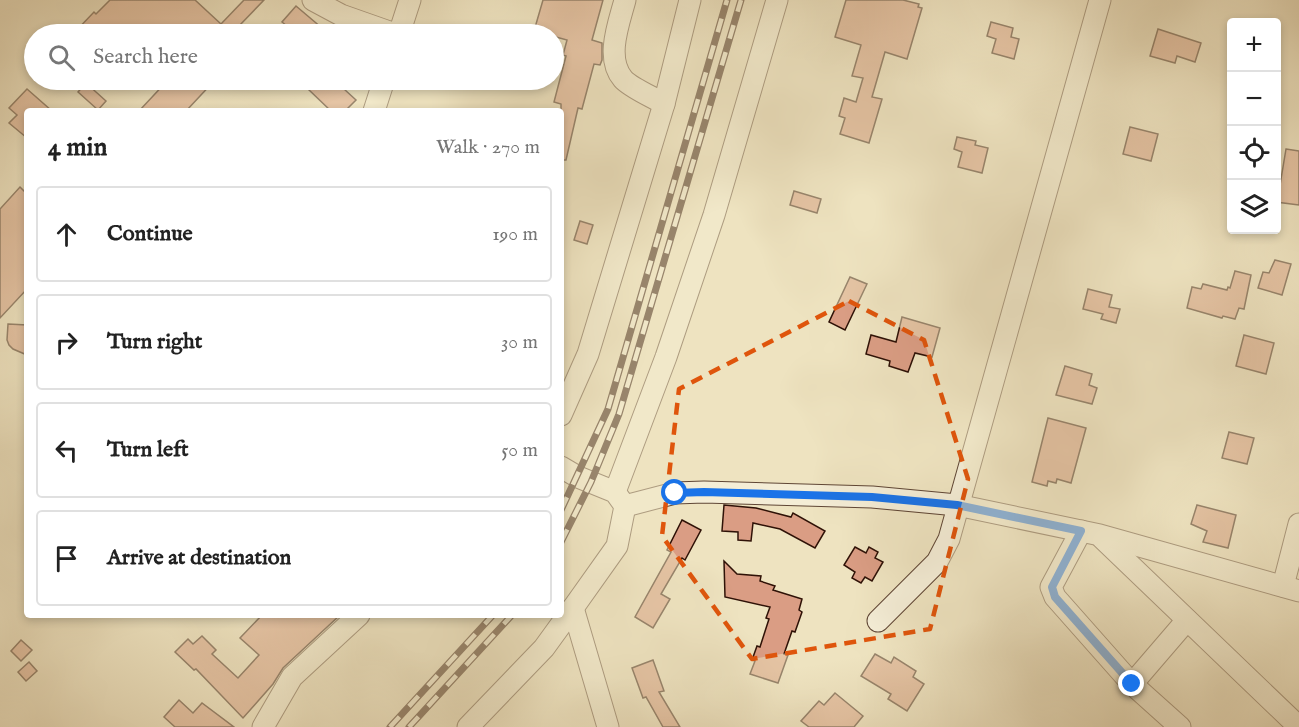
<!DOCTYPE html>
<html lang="en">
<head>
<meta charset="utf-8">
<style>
	:root { --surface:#fff; --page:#f2f2f2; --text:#222; --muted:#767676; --line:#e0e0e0 }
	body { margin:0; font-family:"IM FELL English",serif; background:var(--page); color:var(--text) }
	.controls { position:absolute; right:18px; top:18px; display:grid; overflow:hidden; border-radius:6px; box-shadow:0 3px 9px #0003 }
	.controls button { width:54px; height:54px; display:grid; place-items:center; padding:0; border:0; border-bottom:2px solid var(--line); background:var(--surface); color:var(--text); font:30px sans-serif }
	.stop { position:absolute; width:18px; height:18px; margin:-14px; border:4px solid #1a73e8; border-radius:50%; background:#fff }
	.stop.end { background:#1a73e8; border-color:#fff; box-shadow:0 2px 6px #0008 }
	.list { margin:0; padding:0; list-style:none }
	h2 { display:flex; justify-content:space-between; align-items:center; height:78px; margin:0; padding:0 24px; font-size:26px }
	h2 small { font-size:20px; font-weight:400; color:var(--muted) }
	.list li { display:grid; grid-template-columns:39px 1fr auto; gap:18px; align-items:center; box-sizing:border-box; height:96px; margin:0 12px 12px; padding:0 12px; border:2px solid var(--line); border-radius:6px }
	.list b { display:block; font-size:22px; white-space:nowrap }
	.list em { font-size:20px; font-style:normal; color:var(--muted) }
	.icon { flex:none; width:33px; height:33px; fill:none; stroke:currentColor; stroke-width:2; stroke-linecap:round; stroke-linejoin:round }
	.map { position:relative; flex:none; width:1299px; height:727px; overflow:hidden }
	.search { position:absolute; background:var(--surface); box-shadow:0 3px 9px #0003; left:24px; top:24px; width:540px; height:66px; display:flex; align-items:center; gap:15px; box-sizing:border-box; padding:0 21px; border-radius:33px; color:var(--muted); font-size:22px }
	.panel { position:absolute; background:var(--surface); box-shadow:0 3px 9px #0003; left:24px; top:108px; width:540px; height:510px; border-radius:6px }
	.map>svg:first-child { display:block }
	.building { fill:#da9d84; stroke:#2f1207; stroke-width:1.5 }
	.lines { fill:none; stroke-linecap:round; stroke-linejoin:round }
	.minor-casing { stroke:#5f4635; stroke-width:23 }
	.minor { stroke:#f4edd6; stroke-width:21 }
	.rail-casing { stroke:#2f1207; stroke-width:7 }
	.rail { stroke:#f4edd6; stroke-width:4.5; stroke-dasharray:14; stroke-linecap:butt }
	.route { stroke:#1a73e8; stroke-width:8 }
	.marked { fill:none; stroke:#df550c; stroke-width:4.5; stroke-dasharray:12 8; stroke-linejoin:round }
</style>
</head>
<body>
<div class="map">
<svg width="1299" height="727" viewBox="0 0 1299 727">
	<rect width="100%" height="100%" fill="#eee3c0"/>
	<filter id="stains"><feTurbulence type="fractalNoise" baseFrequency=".00333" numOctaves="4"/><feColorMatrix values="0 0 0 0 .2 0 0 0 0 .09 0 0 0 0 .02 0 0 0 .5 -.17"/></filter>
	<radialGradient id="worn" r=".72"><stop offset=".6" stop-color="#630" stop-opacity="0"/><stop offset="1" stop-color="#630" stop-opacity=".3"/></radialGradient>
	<g class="building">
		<path d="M110,0H195L221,24L244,0H264L239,26L248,34H73L94,12L96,14Z"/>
		<path d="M543,0H603L592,40L602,43V60L600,65L594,64L582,109L578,108L566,160H561V104L554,102L566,56L563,55L567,40L534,31Z"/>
		<path d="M846,0H903L919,4L918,7L922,8L907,59L885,52L872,97L882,99L869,143L840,134L845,118L839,116L844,98L856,102L863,78L852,76L861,45L835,37Z"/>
		<path d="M296,6L329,34H297L282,22Z"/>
		<path d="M991,22L1013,28L1011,37L1019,39L1014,59L992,53L996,39L987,36Z"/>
		<path d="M1158,29L1201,43L1195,62L1177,56L1175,63L1150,56Z"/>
		<path d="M168,80H215L186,111H139Z"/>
		<path d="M317,80H352L344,89L356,100L345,111H331L308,89Z"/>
		<path d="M86,83L106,101L98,110L78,92Z"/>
		<path d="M27,89L52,111H27V138L9,123L17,115L9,108Z"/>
		<path d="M1130,127L1158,134L1151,161L1123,154Z"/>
		<path d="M957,137L976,141L975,145L988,148L982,173L958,167L962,152L954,149Z"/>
		<path d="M1286,149L1299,151V205L1276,202V185H1280Z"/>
		<path d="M20,187L27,194V289L0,318V209Z"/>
		<path d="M794,191L821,199L817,213L790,205Z"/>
		<path d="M580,221L593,225L587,244L574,240Z"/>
		<path d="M1275,260L1291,264L1282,295L1258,288L1263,272L1269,273Z"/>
		<path d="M1235,271L1251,275L1244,309L1239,308L1235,319L1223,316L1222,318L1187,308L1192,287L1201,289L1203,284L1227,290L1228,287L1230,288Z"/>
		<path d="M850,277L867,284L845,330L829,322Z"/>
		<path d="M1088,289L1112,295L1109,307L1120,309L1116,323L1101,319L1103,314L1083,309Z"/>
		<path d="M902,317L940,328L932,357L915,353L908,372L889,366L890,361L866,354L871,335L896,342Z"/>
		<path d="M8,324L27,325V355L13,349L9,345L7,340Z"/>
		<path d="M1244,335L1274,343L1266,374L1236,366Z"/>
		<path d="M1065,366L1092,374L1089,385L1097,388L1092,404L1056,395Z"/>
		<path d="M1048,418L1086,428L1071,483L1057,479L1056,483L1048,481L1047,486L1032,482Z"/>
		<path d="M1229,432L1254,438L1247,464L1222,458Z"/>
		<path d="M724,505L756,508L791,517L793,513L825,531L815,548L780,529L753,523L751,541L738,540V532L722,531Z"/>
		<path d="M1197,505L1236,515L1228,548L1203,542L1207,531L1191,524Z"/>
		<path d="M682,520L701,530L685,560L682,558L661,594L670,599L653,628L635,617L671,552L667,550Z"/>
		<path d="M855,547L866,553L869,547L878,552L875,558L883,562L872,581L865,577L861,583L852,578L855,572L844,565Z"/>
		<path d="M724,561L737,574L761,576L760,581L775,586L773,590L802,599L799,610L802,612L795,632L792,631L784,654L788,655L778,683L750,674L755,661L752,660L757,646L760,647L769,619L766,618L770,607L725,597Z"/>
		<path d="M262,615H340L283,668L273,684L243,718L196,669L194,670L175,652L188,639L193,644L202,636L216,650L212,654L238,678L259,655L240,638Z"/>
		<path d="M21,640L32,650L21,661L11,651Z"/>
		<path d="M875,654L891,663L894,657L916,671L913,677L924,684L907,711L888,699L891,694L861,676Z"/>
		<path d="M653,660L664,691L659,692L680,727H663L646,697L643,698L632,668Z"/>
		<path d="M29,662L37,671L26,681L18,672Z"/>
		<path d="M835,693L863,716L854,727H809L801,721L819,701L824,705Z"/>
		<path d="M179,700L193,713L202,703L234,727H175L164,717Z"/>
	</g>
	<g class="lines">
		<g class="minor-casing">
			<g id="minor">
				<path d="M313,0L341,15L395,34"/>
				<path d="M625,0C619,23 605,58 623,79C631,88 653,97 664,104"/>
				<path d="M399,34L410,0"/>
				<path d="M374,111L384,80"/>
				<path d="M561,415L588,354L664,104L690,0"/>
				<path d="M615,492L666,357L714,215L777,0"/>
				<path d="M625,506L675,493L704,492L872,497L957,505L1100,535L1299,591"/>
				<path d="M1081,531L1051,587L1055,597L1132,684L1180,727"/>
				<path d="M1102,538L1299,727"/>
				<path d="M1283,586L1299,524"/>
				<path d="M573,608L608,727"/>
				<path d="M878,621L937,562L949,539L1100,0"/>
				<path d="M1132,684L1187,620"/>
				<path d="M263,727L292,677L359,615"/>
				<path d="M468,727L544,648L573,608L617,546L625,506L615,492L578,477L561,467"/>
			</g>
		</g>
		<use href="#minor" class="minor"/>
		<g class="rail-casing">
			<g id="rail">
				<path d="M561,510L608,409L727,0"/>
				<path d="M561,542L591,482L619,414L741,0"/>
				<path d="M390,727L493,615"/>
				<path d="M409,727L512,615"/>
			</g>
		</g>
		<use href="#rail" class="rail"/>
	</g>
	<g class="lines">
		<path class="route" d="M675,493L704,492L872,497L957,505L1081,531L1052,587L1055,597L1132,684"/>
	</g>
	<path d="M0 0H1299V727H0ZM849,301L924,340L968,479L930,629L752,659L662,536L679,389Z" fill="#eee3c0" fill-opacity=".55" fill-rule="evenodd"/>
	<path class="marked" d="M849,301L924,340L968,479L930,629L752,659L662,536L679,389Z"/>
	<rect width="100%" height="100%" filter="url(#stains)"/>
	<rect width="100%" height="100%" fill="url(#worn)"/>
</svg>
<div class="controls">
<button>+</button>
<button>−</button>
<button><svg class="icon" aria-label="locate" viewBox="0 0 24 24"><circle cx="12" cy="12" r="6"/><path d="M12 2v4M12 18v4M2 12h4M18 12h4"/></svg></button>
<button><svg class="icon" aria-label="layers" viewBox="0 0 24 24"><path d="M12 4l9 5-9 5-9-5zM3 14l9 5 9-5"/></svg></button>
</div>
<div class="stop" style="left:675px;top:493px"></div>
<div class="stop end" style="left:1132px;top:684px"></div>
<div class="search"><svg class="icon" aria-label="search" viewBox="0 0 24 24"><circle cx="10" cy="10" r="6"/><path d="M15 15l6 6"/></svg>Search here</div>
<section class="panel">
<h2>4 min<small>Walk · 270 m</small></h2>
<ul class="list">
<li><svg class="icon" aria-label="ahead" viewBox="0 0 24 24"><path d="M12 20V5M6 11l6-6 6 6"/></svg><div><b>Continue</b></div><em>190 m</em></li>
<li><svg class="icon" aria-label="right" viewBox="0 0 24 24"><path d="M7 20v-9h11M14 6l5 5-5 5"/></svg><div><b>Turn right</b></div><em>30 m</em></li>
<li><svg class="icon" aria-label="left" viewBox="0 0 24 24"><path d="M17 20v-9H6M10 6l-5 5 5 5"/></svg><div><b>Turn left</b></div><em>50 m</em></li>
<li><svg class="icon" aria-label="arrive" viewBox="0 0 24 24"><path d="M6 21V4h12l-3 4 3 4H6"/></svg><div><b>Arrive at destination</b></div></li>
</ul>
</section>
</div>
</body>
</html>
